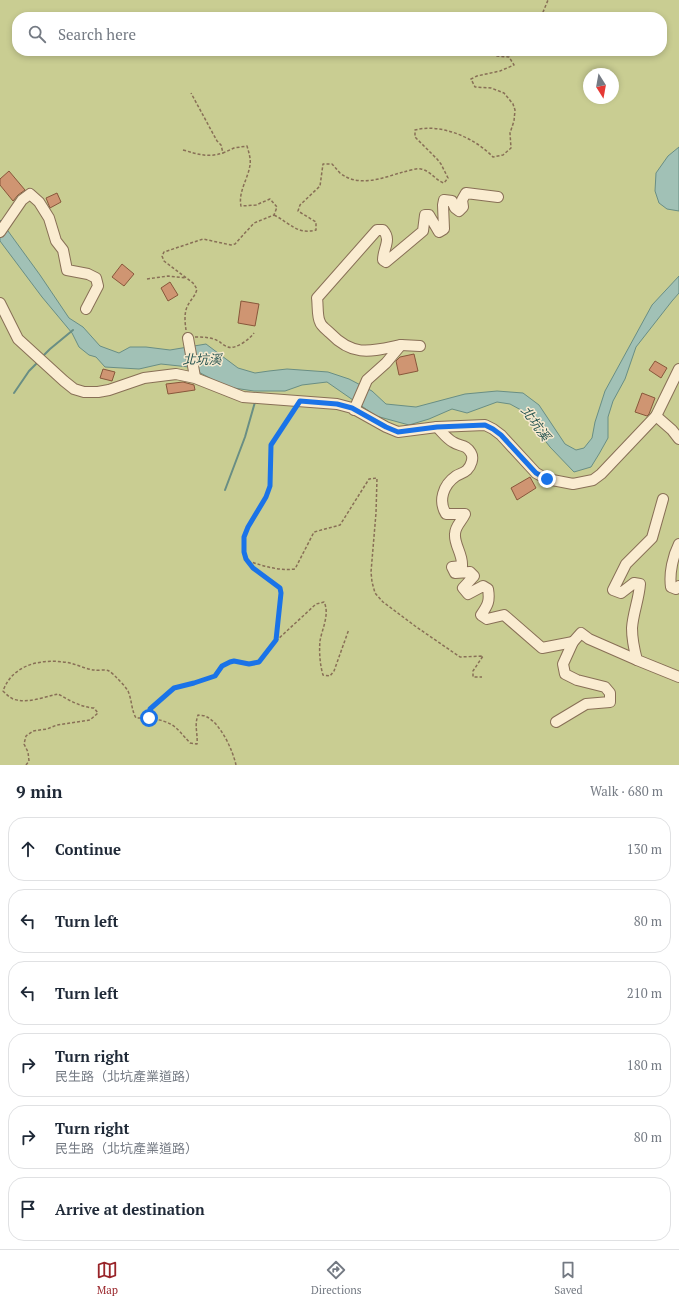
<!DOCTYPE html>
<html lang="en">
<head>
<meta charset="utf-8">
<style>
	:root { --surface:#fff; --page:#f6f6f7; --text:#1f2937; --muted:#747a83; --line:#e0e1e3; --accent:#992429 }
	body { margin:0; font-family:"PT Serif","Noto Sans TC",serif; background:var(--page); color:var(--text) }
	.compass { position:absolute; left:583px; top:68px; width:36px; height:36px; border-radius:50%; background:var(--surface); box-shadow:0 2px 6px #0003; rotate:169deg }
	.stop { position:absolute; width:12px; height:12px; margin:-9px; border:3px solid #1a73e8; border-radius:50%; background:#fff }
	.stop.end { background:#1a73e8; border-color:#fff; box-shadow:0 1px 4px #0008 }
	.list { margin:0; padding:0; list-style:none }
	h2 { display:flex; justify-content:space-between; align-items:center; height:52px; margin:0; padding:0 16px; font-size:17px }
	h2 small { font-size:13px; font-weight:400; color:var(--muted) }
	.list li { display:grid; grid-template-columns:26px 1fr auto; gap:12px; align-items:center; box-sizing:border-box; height:64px; margin:0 8px 8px; padding:0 8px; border:1px solid var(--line); border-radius:16px }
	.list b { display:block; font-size:15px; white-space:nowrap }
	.list p { margin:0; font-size:13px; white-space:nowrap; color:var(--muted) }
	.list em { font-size:13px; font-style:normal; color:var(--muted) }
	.icon { flex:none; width:22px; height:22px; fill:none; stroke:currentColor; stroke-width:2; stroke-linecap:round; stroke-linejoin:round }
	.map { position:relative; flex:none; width:679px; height:765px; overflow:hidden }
	.search { position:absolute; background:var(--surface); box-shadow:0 2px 6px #0003; left:12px; right:12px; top:12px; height:44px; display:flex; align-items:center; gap:10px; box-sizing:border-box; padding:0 14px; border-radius:16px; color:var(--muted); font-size:15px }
	.sheet { height:484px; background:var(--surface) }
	nav { display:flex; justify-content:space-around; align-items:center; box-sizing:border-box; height:56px; border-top:1px solid var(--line); background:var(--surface); font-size:11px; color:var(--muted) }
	nav a { display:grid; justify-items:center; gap:2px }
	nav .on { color:var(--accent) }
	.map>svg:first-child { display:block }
	.green { fill:#c9cd92; fill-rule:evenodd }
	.water { fill:#a1c1b6; stroke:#698e84 }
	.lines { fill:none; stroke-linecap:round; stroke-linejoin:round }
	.stream { stroke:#698e84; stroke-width:2 }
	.building { fill:#cf9572; stroke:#88573b }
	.minor-casing { stroke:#886f56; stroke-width:12 }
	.path { stroke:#886f56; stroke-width:1.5; stroke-dasharray:3 2; stroke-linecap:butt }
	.minor { stroke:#faecd1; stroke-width:10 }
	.route { stroke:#1a73e8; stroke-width:5 }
	.labels { text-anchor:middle; stroke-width:3; stroke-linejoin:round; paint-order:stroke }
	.water-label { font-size:13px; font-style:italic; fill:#2a5753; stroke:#f7e9ce }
</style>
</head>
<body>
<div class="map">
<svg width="679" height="765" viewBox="0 0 679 765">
	<rect width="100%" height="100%" fill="#efdfbe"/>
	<path class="green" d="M0,0H679V765H0ZM17,17H662V51H17ZM589,74H613V98H589Z"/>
	<g class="water">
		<path d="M679,147V211L667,209L659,203L655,191L656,173L668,156Z"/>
		<path d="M0,220L40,275L69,318L83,327L100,346L119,353L130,347H146L170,350L206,344L238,368L255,373L269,371L287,369L328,372L349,379L372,391L386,404L416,407L465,394L497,391L523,393L539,405L565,444L576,450L584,448L592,438L595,422L605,391L652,305L679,276V293L672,301L636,347L625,379L613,401L608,417V438L599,454L591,467L574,472L550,447L521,410L510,404L497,402L467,413L452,409L429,419L409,425L376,416L327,382L302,385L285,391H254L227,387L189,367L161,364L139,369L105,367L96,357L89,355L79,347L72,333L42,297L0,241Z"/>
	</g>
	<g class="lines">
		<g class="stream">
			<path d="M42,357L50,349L73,330"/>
			<path d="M14,393L29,371L38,362"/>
			<path d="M225,490L245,437L255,402"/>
		</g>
	</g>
	<g class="building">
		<path d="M9,171L25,190L18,195L13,201L0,185V179Z"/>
		<path d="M57,193L61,202L50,208L46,198Z"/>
		<path d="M122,264L134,274L124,286L112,277Z"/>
		<path d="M170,282L178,295L168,301L161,288Z"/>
		<path d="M241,301L259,304L255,326L238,323Z"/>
		<path d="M414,354L418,371L399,375L396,361L400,357Z"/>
		<path d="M655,361L667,368L661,378L649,370Z"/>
		<path d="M103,369L115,372L112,381L100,378Z"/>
		<path d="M183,382L194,385L195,390L168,394L166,384Z"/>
		<path d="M642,393L655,398L649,414L647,416L635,412Z"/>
		<path d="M530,477L536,488L517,500L511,488Z"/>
	</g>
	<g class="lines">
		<g class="minor-casing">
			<g id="minor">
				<path d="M0,232L22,200L30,194L39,202L49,218L56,241L63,250L67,270L88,274L96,278L98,286L86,309"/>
				<path d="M0,303L18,339L64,381L74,389L84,392H98L109,390L144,378L176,374L195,378L243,397L337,404L352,408L386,427L398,432L437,427L485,425L493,429L501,435L536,473L547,479L573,484L593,480L601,474L656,416L679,369"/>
				<path d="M188,338L195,377"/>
				<path d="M401,345L420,346"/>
				<path d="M354,410L367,380L386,363L401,345C372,351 354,358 330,333C327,330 321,326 320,322C317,317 318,304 317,298L377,230H383C392,240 383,248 383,260L386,262L423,231L425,215H429L439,232L444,229L443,205L444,200L452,201L455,208L459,211L463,207L462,200L466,193L498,197"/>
				<path d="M656,416L672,430L679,439"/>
				<path d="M437,427C442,432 447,439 453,442C460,447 466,444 471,453C474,458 471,466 467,470C464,473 459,474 456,476C443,485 438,501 446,514H465C462,521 455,526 455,534C454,545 463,554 462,566L452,567L455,573L470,572L474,576L463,588L468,594L483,586L488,589C490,601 488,605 481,615L487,619L504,615L542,648L573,642"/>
				<path d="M663,499L652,538L626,564L613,590L621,593L634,583L640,584C639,599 633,613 632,628C632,639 634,649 637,660L679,677"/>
				<path d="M679,544C673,556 669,573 671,587L676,589L679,586"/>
				<path d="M556,722L586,704L610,702V693L605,687L577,680L565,674L563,664L573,642L581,633L589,639L637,660"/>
			</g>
		</g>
		<g class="path">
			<path d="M541,17L548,0"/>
			<path d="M183,150C198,154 207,158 223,153"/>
			<path d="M274,215C290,223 297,235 316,230V222L298,211L300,205L320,186L323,164H332C335,167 337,170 340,173C359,188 382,178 403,172C408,171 416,168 421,169C431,171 435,180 444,183L448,178L441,164L437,159L415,137V130C441,123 475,138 493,157L503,155L511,148L510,133L514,121L515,110L513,104L504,93L491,88L475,87L471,79L477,76L500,71L514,65L509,57L495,56L493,51"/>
			<path d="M147,279L168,276L186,278"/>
			<path d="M186,330C185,323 184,314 187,307C190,300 195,297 197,289L193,283L164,261L162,256L164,252L203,239L231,245L235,244L254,223L274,215L277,207L270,199L256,205L241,206C238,192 248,179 250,165C251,159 249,153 247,146L234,148L223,153L221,145L217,141L191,93"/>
			<path d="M195,337C204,337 212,337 220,342C222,344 225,346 228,347C235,350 250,339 254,333"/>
			<path d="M248,561C264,566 278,571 295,569L314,532L340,525L369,479L377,478L376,513L371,572L372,582L375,593L383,602L415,626L460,657L483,656L473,671V677H482"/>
			<path d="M276,641L316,604L324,602C330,614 322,629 320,641C319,652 320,665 323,675L330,676L334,671L349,629"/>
			<path d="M26,765L29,761L28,752L24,744L26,736L33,731L47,729L57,725L90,720L98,713L94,708C80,707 69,700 58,694C44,697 27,704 13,699C9,697 6,694 3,691C13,663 44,658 70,663C78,665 86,669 94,670C98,671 105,669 109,671C111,672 114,675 116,677C120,681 125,686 128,691C132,700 131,709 136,718H149"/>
			<path d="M236,765C233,751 221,724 207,717C205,715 201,716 198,715C194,726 198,733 197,744L190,743C174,725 173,722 149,718V709L174,688L194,683L215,676L222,666L230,662L234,661L249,664L259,662L276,641L281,593L280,588C268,579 247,569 244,553C239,526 265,510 269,485C272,473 268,457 271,446C273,439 289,417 294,409"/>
		</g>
		<use href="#minor" class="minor"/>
	</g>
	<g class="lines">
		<path class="route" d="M149,718L150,709L174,688L194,683L215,676L222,666L230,662L234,661L249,664L259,662L276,640L281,593L280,588L253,568L246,559L244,552V537L248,527L266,497L270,486L271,445L300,401L337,404L352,408L386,427L398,432L437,427L485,425L493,429L501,435L536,473L547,479"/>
	</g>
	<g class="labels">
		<g class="water-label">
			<text x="202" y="364">北坑溪</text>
			<text transform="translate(536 423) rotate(54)" y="5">北坑溪</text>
		</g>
	</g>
</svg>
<svg class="compass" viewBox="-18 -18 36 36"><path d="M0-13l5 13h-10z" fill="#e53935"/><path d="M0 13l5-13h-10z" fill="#747a83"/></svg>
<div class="stop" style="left:149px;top:718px"></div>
<div class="stop end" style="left:547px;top:479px"></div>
<div class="search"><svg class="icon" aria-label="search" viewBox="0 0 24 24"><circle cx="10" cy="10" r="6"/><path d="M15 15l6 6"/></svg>Search here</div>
</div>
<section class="sheet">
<h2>9 min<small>Walk · 680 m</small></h2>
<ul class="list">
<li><svg class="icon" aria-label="ahead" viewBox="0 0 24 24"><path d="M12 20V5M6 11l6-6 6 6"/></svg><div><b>Continue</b></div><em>130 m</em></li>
<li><svg class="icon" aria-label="left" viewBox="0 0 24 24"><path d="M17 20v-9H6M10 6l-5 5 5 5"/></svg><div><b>Turn left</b></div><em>80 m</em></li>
<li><svg class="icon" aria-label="left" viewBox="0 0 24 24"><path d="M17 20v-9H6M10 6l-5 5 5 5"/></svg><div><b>Turn left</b></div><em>210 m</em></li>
<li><svg class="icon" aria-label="right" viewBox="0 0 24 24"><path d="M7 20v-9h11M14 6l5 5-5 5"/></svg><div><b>Turn right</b><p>民生路（北坑產業道路）</p></div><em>180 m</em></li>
<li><svg class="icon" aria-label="right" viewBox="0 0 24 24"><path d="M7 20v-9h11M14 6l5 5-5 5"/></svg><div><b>Turn right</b><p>民生路（北坑產業道路）</p></div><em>80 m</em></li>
<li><svg class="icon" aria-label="arrive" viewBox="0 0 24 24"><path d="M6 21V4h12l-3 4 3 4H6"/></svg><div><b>Arrive at destination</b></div></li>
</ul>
</section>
<nav>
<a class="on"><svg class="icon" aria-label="map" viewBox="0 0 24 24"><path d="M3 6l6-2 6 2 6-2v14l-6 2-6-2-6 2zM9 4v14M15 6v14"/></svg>Map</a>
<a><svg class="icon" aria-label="directions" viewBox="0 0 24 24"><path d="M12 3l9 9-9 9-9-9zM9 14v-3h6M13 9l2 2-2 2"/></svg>Directions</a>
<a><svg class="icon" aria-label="saved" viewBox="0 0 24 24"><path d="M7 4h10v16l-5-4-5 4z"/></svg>Saved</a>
</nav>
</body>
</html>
